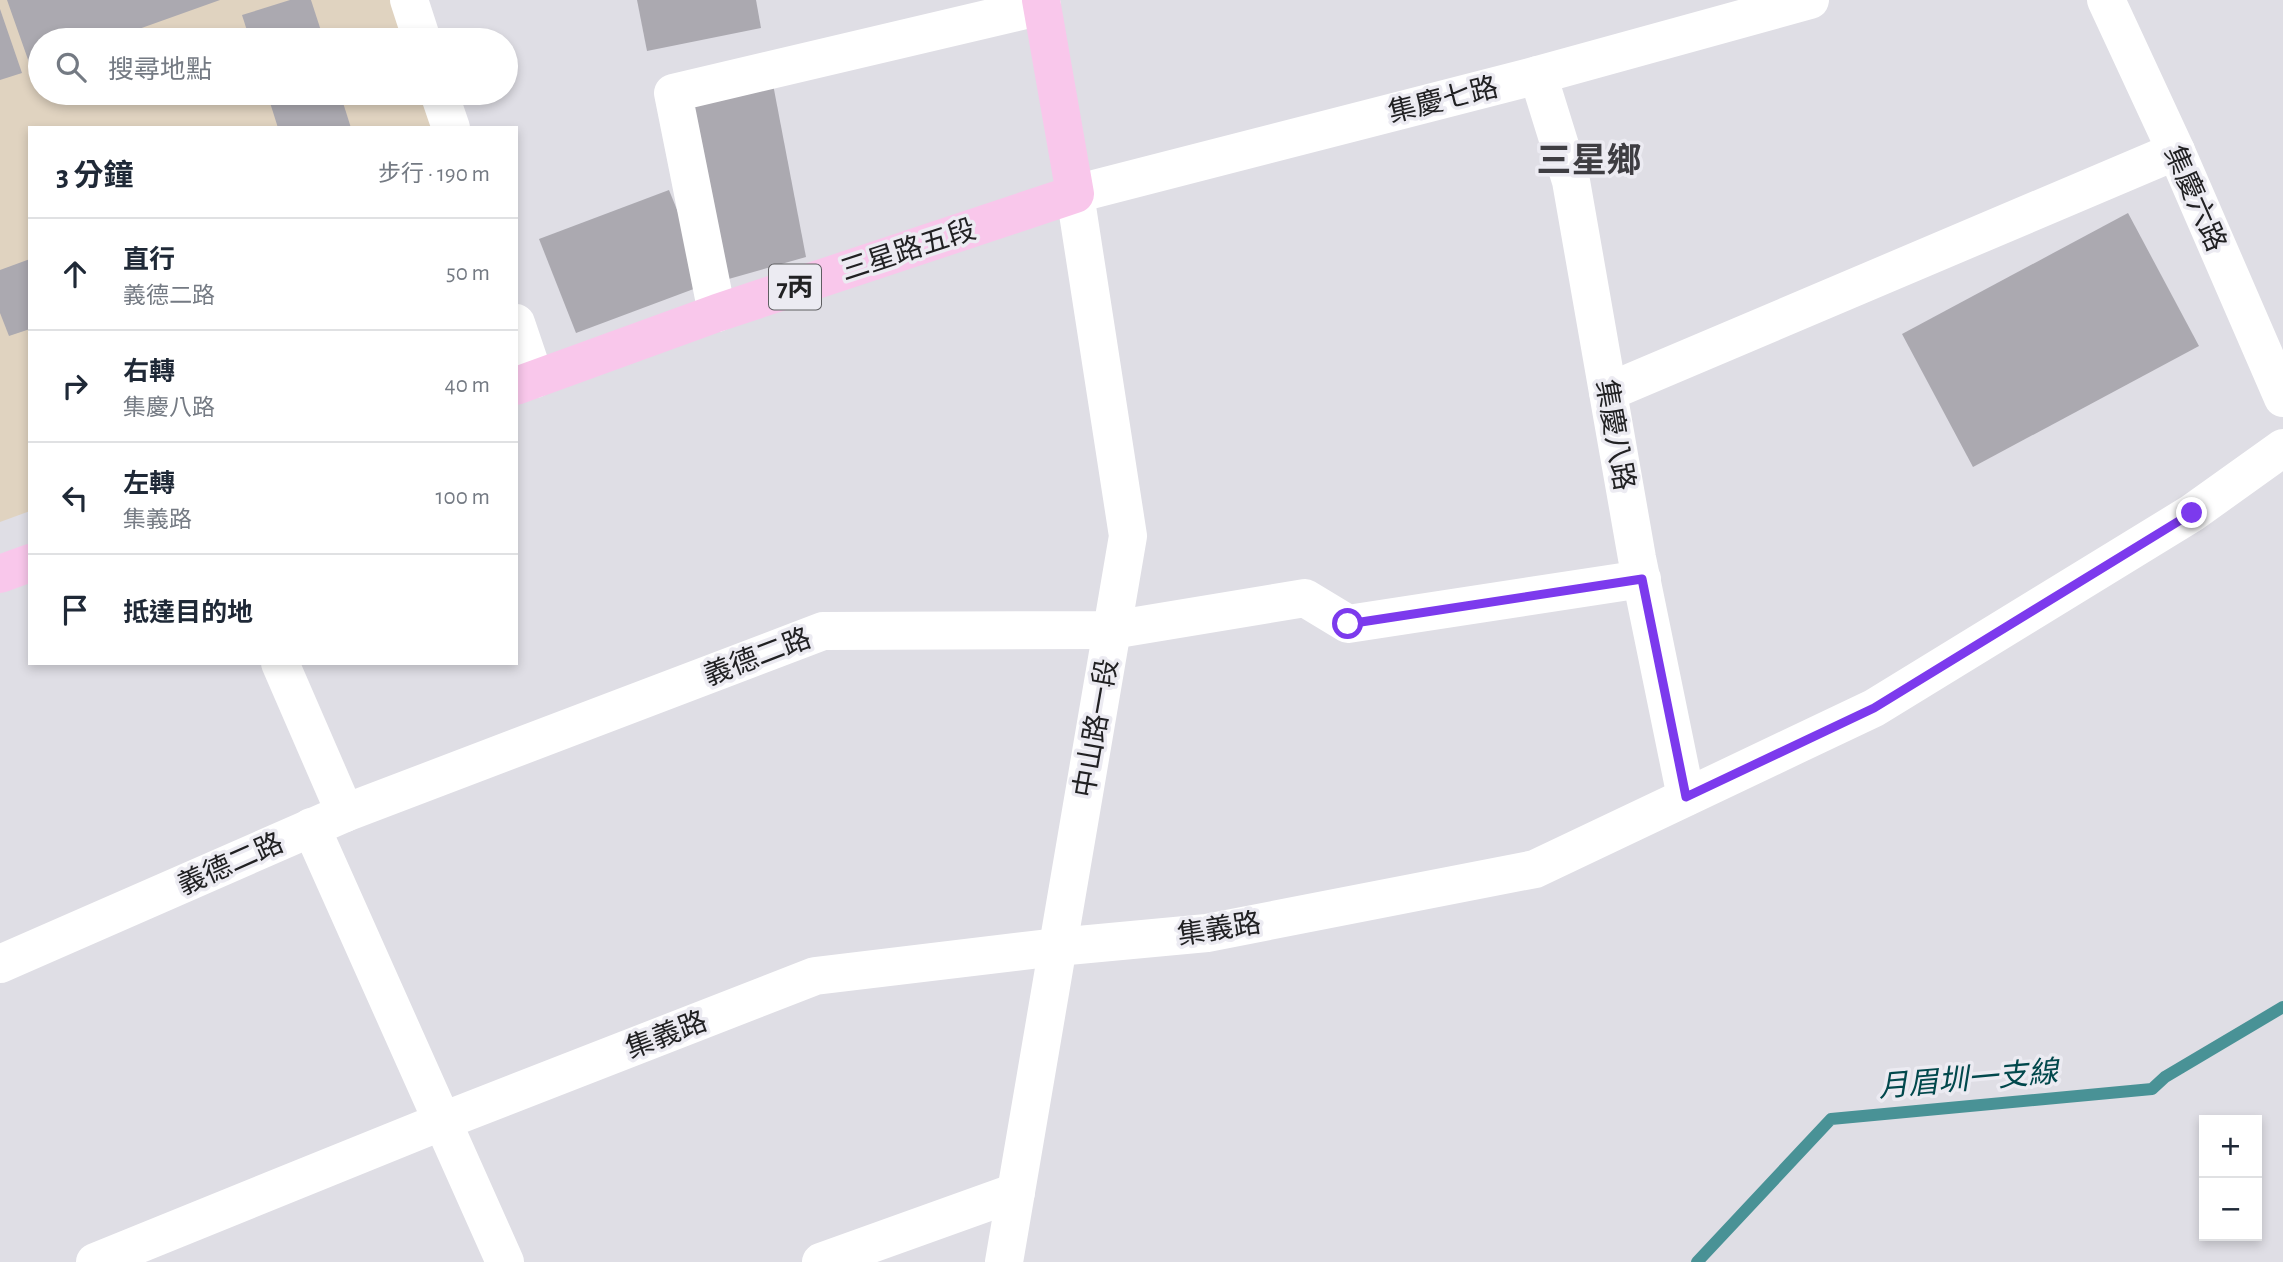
<!DOCTYPE html>
<html lang="zh-TW">
<head>
<meta charset="utf-8">
<style>
	:root { --surface:#fff; --page:#f6f6f7; --text:#1f2937; --muted:#747a83; --line:#e0e1e3 }
	body { margin:0; font-family:"Alegreya Sans","Noto Sans TC",sans-serif; background:var(--page); color:var(--text) }
	.controls { position:absolute; right:21px; bottom:21px; display:grid; overflow:hidden; border-radius:0px; box-shadow:0 4px 10px #0003 }
	.controls button { width:63px; height:63px; display:grid; place-items:center; padding:0; border:0; border-bottom:2px solid var(--line); background:var(--surface); color:var(--text); font:35px sans-serif }
	.stop { position:absolute; width:21px; height:21px; margin:-16px; border:5px solid #7c3aed; border-radius:50%; background:#fff }
	.stop.end { background:#7c3aed; border-color:#fff; box-shadow:0 2px 7px #0008 }
	.list { margin:0; padding:0; list-style:none }
	h2 { display:flex; justify-content:space-between; align-items:center; height:91px; margin:0; padding:0 28px; font-size:30px }
	h2 small { font-size:23px; font-weight:400; color:var(--muted) }
	.list li { display:grid; grid-template-columns:46px 1fr auto; gap:21px; align-items:center; box-sizing:border-box; height:112px; padding:0 28px; border-top:2px solid var(--line) }
	.list b { display:block; font-size:26px; white-space:nowrap }
	.list p { margin:0; font-size:23px; white-space:nowrap; color:var(--muted) }
	.list em { font-size:23px; font-style:normal; color:var(--muted) }
	.icon { flex:none; width:38px; height:38px; fill:none; stroke:currentColor; stroke-width:2; stroke-linecap:round; stroke-linejoin:round }
	.map { position:relative; flex:none; width:2283px; height:1262px; overflow:hidden }
	.search { position:absolute; background:var(--surface); box-shadow:0 4px 10px #0003; left:28px; top:28px; width:490px; height:77px; display:flex; align-items:center; gap:18px; box-sizing:border-box; padding:0 24px; border-radius:38px; color:var(--muted); font-size:26px }
	.panel { position:absolute; background:var(--surface); box-shadow:0 4px 10px #0003; left:28px; top:126px; width:490px; height:539px; border-radius:0px }
	.map>svg:first-child { display:block }
	.education { fill:#e0d3c0 }
	.lines { fill:none; stroke-linecap:round; stroke-linejoin:round }
	.stream { stroke:#499296; stroke-width:12 }
	.building { fill:#aba9b0 }
	.minor { stroke:#fff; stroke-width:38 }
	.major { stroke:#f9c7eb; stroke-width:38 }
	.route { stroke:#7c3aed; stroke-width:9 }
	.labels { text-anchor:middle; stroke-width:7; stroke-linejoin:round; paint-order:stroke }
	.shield { fill:#ecebf2; stroke:#5e5e61; stroke-width:2 }
	.shield-label { font-size:26px; font-weight:bold; fill:#212123 }
	.street-label { font-size:28px; fill:#212123; stroke:#ecebf2 }
	.water-label { font-size:30px; font-style:italic; fill:#01484c; stroke:#ecebf2 }
	.district-label { font-size:35px; font-weight:bold; fill:#3e3d42; stroke:#ecebf2 }
</style>
</head>
<body>
<div class="map">
<svg width="2283" height="1262" viewBox="0 0 2283 1262">
	<rect width="100%" height="100%" fill="#dfdee5"/>
	<path class="education" d="M0,0H396L410,40H40V93H428L440,128H30V511L0,522Z"/>
	<g class="lines">
		<path class="stream" d="M1697,1262L1831,1119L2152,1089L2165,1077L2283,1007"/>
	</g>
	<g class="building">
		<path d="M7,0H220L108,40H40V64L31,68Z"/>
		<path d="M290,0H311L324,40H250L242,15Z"/>
		<path d="M637,0H756L761,28L647,51Z"/>
		<path d="M0,9L22,73L0,80Z"/>
		<path d="M772,79L806,257L718,282L678,99Z"/>
		<path d="M267,93H340L351,128H278Z"/>
		<path d="M669,190L707,284L576,333L539,239Z"/>
		<path d="M2128,213L2199,346L1973,467L1902,334Z"/>
		<path d="M30,259V329L9,336L0,313V270Z"/>
	</g>
	<g class="lines">
		<g class="minor">
			<path d="M409,0L422,40"/>
			<path d="M2106,0L2176,151L2283,398"/>
			<path d="M1538,75L1571,181L1637,558L1686,797"/>
			<path d="M439,93L451,128"/>
			<path d="M717,313L673,93L1042,6"/>
			<path d="M516,323L535,379"/>
			<path d="M1608,392L2176,151"/>
			<path d="M280,663L345,813"/>
			<path d="M311,827L505,1262"/>
			<path d="M0,964L345,813L823,631L1112,630L1305,598L1348,624L1642,579"/>
			<path d="M95,1262L443,1121L815,976L1057,947L1207,933L1535,869L1874,708L2192,513L2283,448"/>
			<path d="M821,1262L1016,1192"/>
			<path d="M1004,1262L1128,536L1075,194L1538,75L1810,0"/>
		</g>
		<g class="major">
			<path d="M516,386L717,313L1075,194L1041,0"/>
			<path d="M0,574L30,563"/>
		</g>
	</g>
	<g class="lines">
		<path class="route" d="M1348,624L1642,579L1686,797L1874,708L2192,513"/>
	</g>
	<g class="labels">
		<rect class="shield" x="769" y="264.5" width="52" height="45" rx="5"/>
		<g class="shield-label">
			<text x="795" y="296">7丙</text>
		</g>
		<g class="street-label">
			<text transform="translate(1443 99) rotate(-14)" y="10">集慶七路</text>
			<text transform="translate(2196 198) rotate(66)" y="10">集慶六路</text>
			<text transform="translate(908 249) rotate(-18)" y="10">三星路五段</text>
			<text transform="translate(1616 435) rotate(80)" y="10">集慶八路</text>
			<text transform="translate(757 656) rotate(-21)" y="10">義德二路</text>
			<text transform="translate(1095 728) rotate(-80)" y="10">中山路一段</text>
			<text transform="translate(230 863) rotate(-24)" y="10">義德二路</text>
			<text transform="translate(1219 928) rotate(-9)" y="10">集義路</text>
			<text transform="translate(666 1034) rotate(-21)" y="10">集義路</text>
		</g>
		<g class="water-label">
			<text transform="translate(1968 1079) rotate(-5)" y="10">月眉圳一支線</text>
		</g>
		<g class="district-label">
			<text x="1589" y="172">三星鄉</text>
		</g>
	</g>
</svg>
<div class="controls">
<button>+</button>
<button>−</button>
</div>
<div class="stop" style="left:1348px;top:624px"></div>
<div class="stop end" style="left:2192px;top:513px"></div>
<div class="search"><svg class="icon" aria-label="search" viewBox="0 0 24 24"><circle cx="10" cy="10" r="6"/><path d="M15 15l6 6"/></svg>搜尋地點</div>
<section class="panel">
<h2>3 分鐘<small>步行 · 190 m</small></h2>
<ul class="list">
<li><svg class="icon" aria-label="ahead" viewBox="0 0 24 24"><path d="M12 20V5M6 11l6-6 6 6"/></svg><div><b>直行</b><p>義德二路</p></div><em>50 m</em></li>
<li><svg class="icon" aria-label="right" viewBox="0 0 24 24"><path d="M7 20v-9h11M14 6l5 5-5 5"/></svg><div><b>右轉</b><p>集慶八路</p></div><em>40 m</em></li>
<li><svg class="icon" aria-label="left" viewBox="0 0 24 24"><path d="M17 20v-9H6M10 6l-5 5 5 5"/></svg><div><b>左轉</b><p>集義路</p></div><em>100 m</em></li>
<li><svg class="icon" aria-label="arrive" viewBox="0 0 24 24"><path d="M6 21V4h12l-3 4 3 4H6"/></svg><div><b>抵達目的地</b></div></li>
</ul>
</section>
</div>
</body>
</html>
